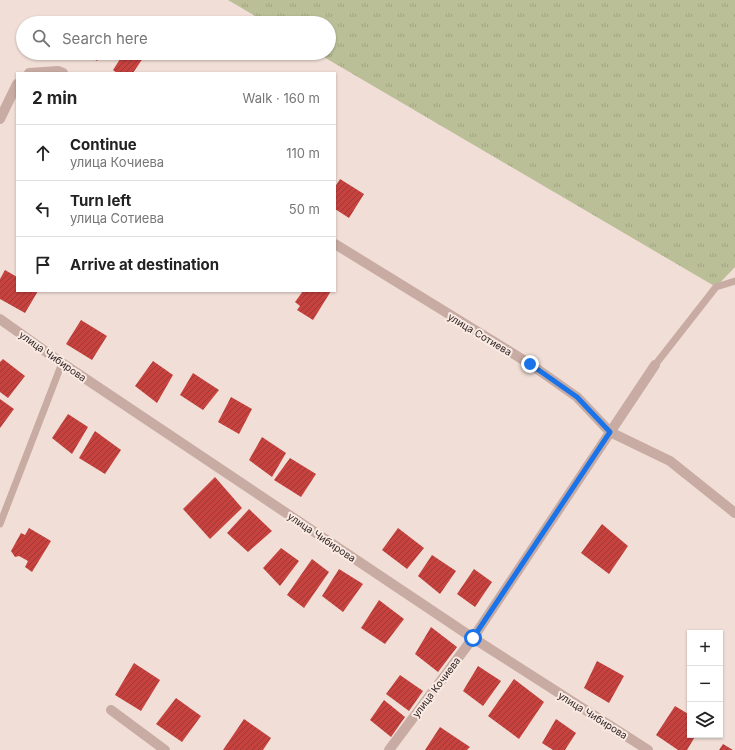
<!DOCTYPE html>
<html lang="en">
<head>
<meta charset="utf-8">
<style>
	:root { --surface:#fff; --page:#f6f6f6; --text:#222; --muted:#767676; --line:#e0e0e0 }
	body { margin:0; font-family:Inter,sans-serif; background:var(--page); color:var(--text) }
	.controls { position:absolute; right:12px; bottom:12px; display:grid; overflow:hidden; border-radius:0px; box-shadow:0 1px 3px #0004 }
	.controls button { width:36px; height:36px; display:grid; place-items:center; padding:0; border:0; border-bottom:1px solid var(--line); background:var(--surface); color:var(--text); font:20px sans-serif }
	.stop { position:absolute; width:12px; height:12px; margin:-9px; border:3px solid #1a73e8; border-radius:50%; background:#fff }
	.stop.end { background:#1a73e8; border-color:#fff; box-shadow:0 1px 4px #0008 }
	.list { margin:0; padding:0; list-style:none }
	h2 { display:flex; justify-content:space-between; align-items:center; height:52px; margin:0; padding:0 16px; font-size:17px }
	h2 small { font-size:13px; font-weight:400; color:var(--muted) }
	.list li { display:grid; grid-template-columns:26px 1fr auto; gap:12px; align-items:center; box-sizing:border-box; height:56px; padding:0 16px; border-top:1px solid var(--line) }
	.list b { display:block; font-size:15px; white-space:nowrap }
	.list p { margin:0; font-size:13px; white-space:nowrap; color:var(--muted) }
	.list em { font-size:13px; font-style:normal; color:var(--muted) }
	.icon { flex:none; width:22px; height:22px; fill:none; stroke:currentColor; stroke-width:2; stroke-linecap:round; stroke-linejoin:round }
	.map { position:relative; flex:none; width:735px; height:750px; overflow:hidden }
	.search { position:absolute; background:var(--surface); box-shadow:0 1px 3px #0004; left:16px; top:16px; width:320px; height:44px; display:flex; align-items:center; gap:10px; box-sizing:border-box; padding:0 14px; border-radius:22px; color:var(--muted); font-size:15px }
	.panel { position:absolute; background:var(--surface); box-shadow:0 1px 3px #0004; left:16px; top:72px; width:320px; height:220px; border-radius:0px }
	.map>svg:first-child { display:block }
	.grass { fill:url(#grass-tufts) }
	.building { fill:url(#building-hatch) }
	.lines { fill:none; stroke-linecap:round; stroke-linejoin:round }
	.lane { stroke:#c8aca3; stroke-width:7 }
	.street { stroke:#c8aca3; stroke-width:10 }
	.route { stroke:#1a73e8; stroke-width:5 }
	.labels { text-anchor:middle; stroke-width:4; stroke-linejoin:round; paint-order:stroke }
	.street-label { font-size:10px; fill:#332625; stroke:#f9eae3 }
</style>
</head>
<body>
<div class="map">
<svg width="735" height="750" viewBox="0 0 735 750">
	<defs>
		<pattern id="grass-tufts" width="24" height="20" patternUnits="userSpaceOnUse"><rect width="24" height="20" fill="#bbbf97"/><path d="M3 7l-1-3M5 7V3M7 7l1-3M15 17l-1-3M17 17v-4M19 17l1-3" fill="none" stroke="#a1a482"/></pattern>
		<pattern id="building-hatch" width="6" height="6" patternUnits="userSpaceOnUse"><rect width="6" height="6" fill="#c6423f"/><path d="M-1 1l2-2M0 6l6-6M5 7l2-2" fill="none" stroke="#a13735"/></pattern>
	</defs>
	<rect width="100%" height="100%" fill="#f1dfd7"/>
	<path class="grass" d="M228,0H735V267L716,287L317,53H329V23H267Z"/>
	<g class="building">
		<path d="M84,53H102L97,61Z"/>
		<path d="M124,53H136L143,58L133,73H117L113,70Z"/>
		<path d="M340,179L364,194L349,218L335,209V187Z"/>
		<path d="M5,270L17,277V291H38L25,313L0,299V279Z"/>
		<path d="M303,291H331L313,320L297,310L300,306L295,302Z"/>
		<path d="M81,320L107,336L92,360L66,344Z"/>
		<path d="M3,359L25,376L8,398L0,392V362Z"/>
		<path d="M153,361L173,375L157,403L135,386Z"/>
		<path d="M193,373L219,390L203,410L180,395Z"/>
		<path d="M231,397L252,409L239,434L218,422Z"/>
		<path d="M0,399L14,409L0,428Z"/>
		<path d="M68,414L88,427L72,454L52,438Z"/>
		<path d="M95,431L121,450L105,474L79,458Z"/>
		<path d="M262,437L286,453L272,477L249,460Z"/>
		<path d="M290,458L316,474L301,497L274,480Z"/>
		<path d="M215,477L242,508L210,539L183,509Z"/>
		<path d="M249,509L272,531L248,552L227,533Z"/>
		<path d="M602,524L628,546L609,574L581,553Z"/>
		<path d="M29,528L51,541L32,572L25,567L28,561L19,556L15,557L11,551L21,533L25,535Z"/>
		<path d="M398,528L424,548L407,569L382,550Z"/>
		<path d="M281,548L299,561L280,586L263,568Z"/>
		<path d="M432,555L456,571L440,594L418,576Z"/>
		<path d="M312,559L329,572L304,608L287,595Z"/>
		<path d="M339,569L363,584L343,612L322,596Z"/>
		<path d="M474,569L492,582L475,607L457,594Z"/>
		<path d="M379,600L404,619L385,644L361,628Z"/>
		<path d="M431,627L457,647L438,672L415,654Z"/>
		<path d="M597,661L624,676L609,703L584,688Z"/>
		<path d="M134,663L160,680L141,711L115,695Z"/>
		<path d="M478,666L501,681L483,706L463,691Z"/>
		<path d="M400,675L423,691L409,711L386,694Z"/>
		<path d="M514,679L544,702L519,739L488,716Z"/>
		<path d="M176,698L201,716L182,742L156,724Z"/>
		<path d="M384,700L405,717L391,737L370,720Z"/>
		<path d="M675,706L690,715V735H696L687,750H678L656,735Z"/>
		<path d="M244,719L271,738L263,750H223Z"/>
		<path d="M556,719L576,733L565,750H553L542,743Z"/>
		<path d="M440,727L470,747L467,750H425Z"/>
		<path d="M723,744L733,750H719Z"/>
	</g>
	<g class="lines">
		<g class="lane">
			<path d="M655,365L716,287L735,281"/>
			<path d="M0,524L62,363"/>
		</g>
		<g class="street">
			<path d="M29,73L58,71L63,73"/>
			<path d="M0,119L17,84"/>
			<path d="M335,244L530,364L577,397L610,432L670,461L735,513"/>
			<path d="M0,319L62,363L473,638L648,750"/>
			<path d="M111,710L165,750"/>
			<path d="M389,750L473,638L655,365"/>
		</g>
	</g>
	<g class="lines">
		<path class="route" d="M473,638L610,432L577,397L530,364"/>
	</g>
	<g class="labels">
		<g class="street-label">
			<text transform="translate(480 334) rotate(31)" y="4">улица Сотиева</text>
			<text transform="translate(53 356) rotate(35)" y="4">улица Чибирова</text>
			<text transform="translate(322 537) rotate(34)" y="4">улица Чибирова</text>
			<text transform="translate(436 687) rotate(-53)" y="4">улица Кочиева</text>
			<text transform="translate(593 715) rotate(32)" y="4">улица Чибирова</text>
		</g>
	</g>
</svg>
<div class="controls">
<button>+</button>
<button>−</button>
<button><svg class="icon" aria-label="layers" viewBox="0 0 24 24"><path d="M12 4l9 5-9 5-9-5zM3 14l9 5 9-5"/></svg></button>
</div>
<div class="stop" style="left:473px;top:638px"></div>
<div class="stop end" style="left:530px;top:364px"></div>
<div class="search"><svg class="icon" aria-label="search" viewBox="0 0 24 24"><circle cx="10" cy="10" r="6"/><path d="M15 15l6 6"/></svg>Search here</div>
<section class="panel">
<h2>2 min<small>Walk · 160 m</small></h2>
<ul class="list">
<li><svg class="icon" aria-label="ahead" viewBox="0 0 24 24"><path d="M12 20V5M6 11l6-6 6 6"/></svg><div><b>Continue</b><p>улица Кочиева</p></div><em>110 m</em></li>
<li><svg class="icon" aria-label="left" viewBox="0 0 24 24"><path d="M17 20v-9H6M10 6l-5 5 5 5"/></svg><div><b>Turn left</b><p>улица Сотиева</p></div><em>50 m</em></li>
<li><svg class="icon" aria-label="arrive" viewBox="0 0 24 24"><path d="M6 21V4h12l-3 4 3 4H6"/></svg><div><b>Arrive at destination</b></div></li>
</ul>
</section>
</div>
</body>
</html>
